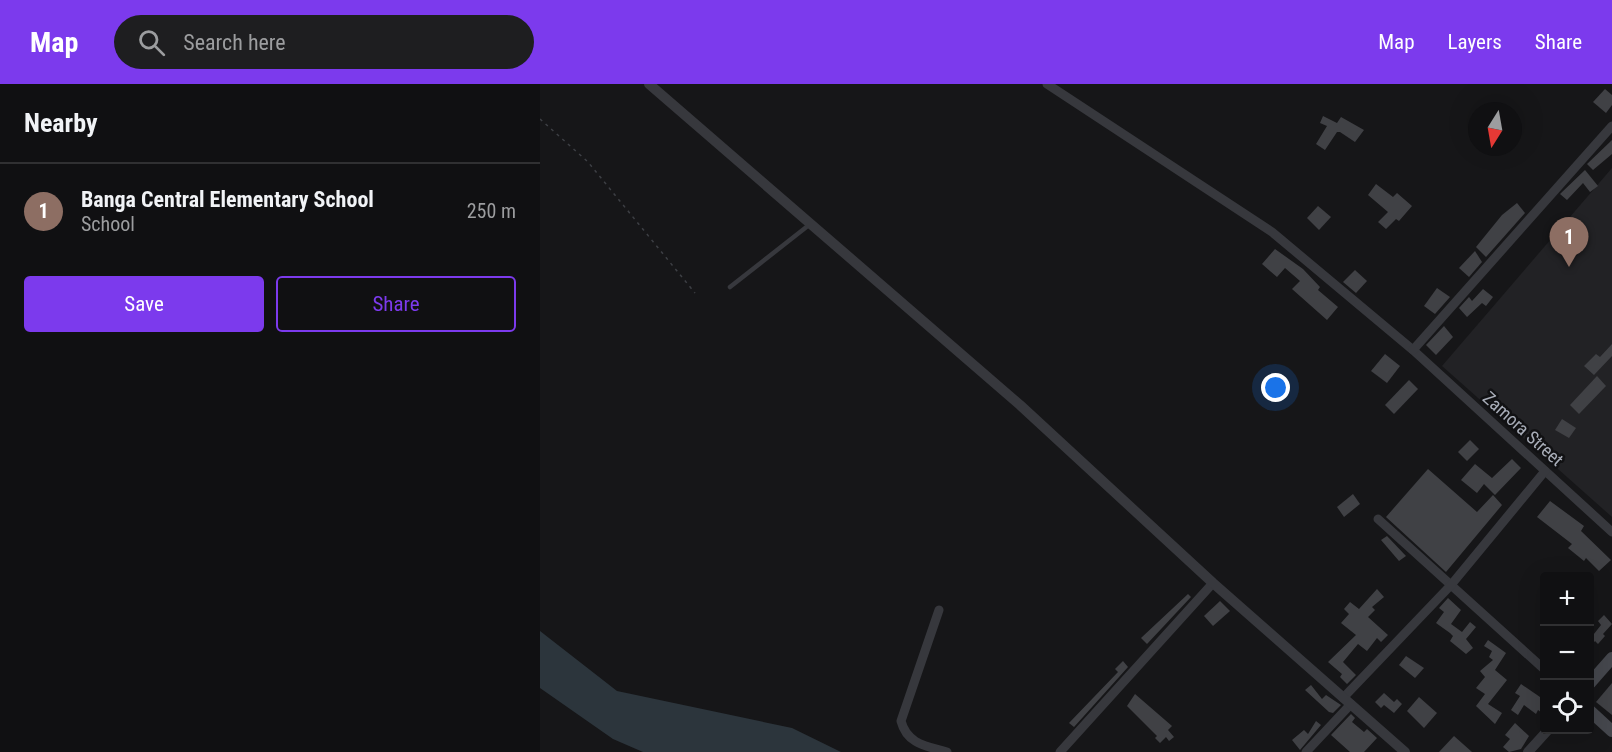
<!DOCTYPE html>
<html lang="en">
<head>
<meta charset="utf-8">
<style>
	:root { --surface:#101012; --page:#1e1e20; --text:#f1f3f6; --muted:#9c9d9f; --line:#303032; --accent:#7c3aed }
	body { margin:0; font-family:"Roboto Condensed",sans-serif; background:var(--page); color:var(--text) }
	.controls { position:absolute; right:18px; bottom:18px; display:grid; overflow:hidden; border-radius:6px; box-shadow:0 6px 24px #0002 }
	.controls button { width:54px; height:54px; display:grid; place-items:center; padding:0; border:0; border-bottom:2px solid var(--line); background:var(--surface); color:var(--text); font:30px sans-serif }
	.compass { position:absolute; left:928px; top:18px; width:54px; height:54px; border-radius:50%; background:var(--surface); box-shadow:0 6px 24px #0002; rotate:191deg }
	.you { position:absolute; left:736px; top:304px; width:21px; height:21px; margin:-15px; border:4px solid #fff; border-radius:50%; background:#1a73e8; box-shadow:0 0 0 9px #1a73e833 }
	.badge { display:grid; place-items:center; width:39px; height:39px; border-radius:50%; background:var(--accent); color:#fff; font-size:20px; font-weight:700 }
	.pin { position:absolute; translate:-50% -50px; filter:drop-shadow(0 2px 3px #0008) }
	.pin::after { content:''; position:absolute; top:32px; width:21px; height:18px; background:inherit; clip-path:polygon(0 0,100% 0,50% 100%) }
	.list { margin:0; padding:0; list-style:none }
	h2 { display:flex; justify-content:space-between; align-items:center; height:78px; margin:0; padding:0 24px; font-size:26px }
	h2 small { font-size:20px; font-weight:400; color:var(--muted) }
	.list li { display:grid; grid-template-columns:39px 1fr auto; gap:18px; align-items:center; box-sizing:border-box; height:96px; padding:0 24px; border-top:2px solid var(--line) }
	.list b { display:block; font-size:22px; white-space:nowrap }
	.list p { margin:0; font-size:20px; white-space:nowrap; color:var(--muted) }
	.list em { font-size:20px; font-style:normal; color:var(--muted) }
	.actions { display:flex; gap:12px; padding:18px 24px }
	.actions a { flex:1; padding:14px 0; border:2px solid var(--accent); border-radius:6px; text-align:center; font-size:21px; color:var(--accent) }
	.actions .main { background:var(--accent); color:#fff }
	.icon { flex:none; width:33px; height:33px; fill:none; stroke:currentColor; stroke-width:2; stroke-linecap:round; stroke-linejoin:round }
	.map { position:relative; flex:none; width:1072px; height:668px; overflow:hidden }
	header { display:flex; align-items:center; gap:36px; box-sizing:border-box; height:84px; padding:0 30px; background:var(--accent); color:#fff }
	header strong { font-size:28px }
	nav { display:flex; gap:33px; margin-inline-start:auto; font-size:21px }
	.search { width:420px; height:54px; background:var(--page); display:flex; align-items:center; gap:15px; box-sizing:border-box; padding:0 21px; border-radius:33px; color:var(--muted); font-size:22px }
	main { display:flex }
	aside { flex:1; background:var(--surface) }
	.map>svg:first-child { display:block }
	.built { fill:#222225 }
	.water { fill:#2c353c }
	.building { fill:#404145 }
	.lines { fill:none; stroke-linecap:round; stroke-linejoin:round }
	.path { stroke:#3d3f44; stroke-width:1.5; stroke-dasharray:3 4.5; stroke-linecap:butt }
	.service { stroke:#37383d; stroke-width:4.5 }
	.minor { stroke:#37383d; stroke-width:9 }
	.tertiary { stroke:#37383d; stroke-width:10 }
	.secondary { stroke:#45474d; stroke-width:12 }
	.labels { text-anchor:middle; stroke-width:5; stroke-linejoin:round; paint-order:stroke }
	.street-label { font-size:18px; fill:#a8adb8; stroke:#111113 }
</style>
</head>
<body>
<header>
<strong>Map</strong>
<div class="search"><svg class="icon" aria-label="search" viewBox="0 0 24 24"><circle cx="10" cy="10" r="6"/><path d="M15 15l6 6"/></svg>Search here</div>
<nav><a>Map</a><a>Layers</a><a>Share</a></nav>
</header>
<main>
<aside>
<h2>Nearby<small></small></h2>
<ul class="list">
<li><span class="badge" style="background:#8d6e63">1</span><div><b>Banga Central Elementary School</b><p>School</p></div><em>250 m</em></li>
</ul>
<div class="actions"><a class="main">Save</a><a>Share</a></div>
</aside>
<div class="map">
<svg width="1072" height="668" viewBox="0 0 1072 668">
	<rect width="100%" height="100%" fill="#161618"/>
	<path class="built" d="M1072,84V433L902,282Z"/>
	<path class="water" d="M0,547L77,607L252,644L301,668H103L73,655L0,604Z"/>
	<g class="building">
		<path d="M1065,5L1072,11V21L1066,29L1053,18Z"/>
		<path d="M783,32L797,39L801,33L824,46L815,58L800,48H797L785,66L776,60L787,42L780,39Z"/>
		<path d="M1072,56V70L1053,86L1047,80Z"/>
		<path d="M1045,86L1058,102L1050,108L1043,99L1027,116L1020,110Z"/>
		<path d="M836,100L853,113L857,109L872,122L859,137L856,135L846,145L838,138L848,128L828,111Z"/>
		<path d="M977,119L985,129L946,173L936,163L962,131Z"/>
		<path d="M778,122L791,133L779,146L767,134Z"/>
		<path d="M735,165L763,185L780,203L778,206L798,223L787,236L752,205L760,197L745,184L737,193L722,180Z"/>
		<path d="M935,167L942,178L929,193L919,184Z"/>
		<path d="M815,186L827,197L816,209L803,198Z"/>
		<path d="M897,204L910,213L895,230L884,222Z"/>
		<path d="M943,205L953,213L946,222L942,219L927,233L919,224L929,213L932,217Z"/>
		<path d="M904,242L913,253L896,271L886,261Z"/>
		<path d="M1072,260V272L1054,291L1044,282L1056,270L1060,273Z"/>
		<path d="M845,270L860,282L847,299L831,287Z"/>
		<path d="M1057,292L1066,302L1039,330L1030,321Z"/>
		<path d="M869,296L878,305L854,330L845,321Z"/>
		<path d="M1022,335L1036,344L1029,354L1015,346Z"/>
		<path d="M930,356L939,365L927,377L918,368Z"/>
		<path d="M972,375L981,384L955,411L944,400L937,409L921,396L935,380L952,394Z"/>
		<path d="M888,385L937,428L953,411L962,421L906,488L846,433Z"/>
		<path d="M813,410L820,420L804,433L797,423Z"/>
		<path d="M1010,417L1044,442L1041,447L1071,476L1059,487L1046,474L1044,477L1028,464L1032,460L997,433Z"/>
		<path d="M847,452L866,472L859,477L841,456Z"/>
		<path d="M837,505L844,513L832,523L835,526L828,533L848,551L841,558L837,554L827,567L818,560L803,578L816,591L807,600L800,593L802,590L788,578L816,551L801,539L809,530L804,525L810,518L819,525Z"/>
		<path d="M648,510L651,513L607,560L601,554Z"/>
		<path d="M908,514L921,526L911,540L922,548L930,538L936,543L926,555L933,564L926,570L910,557L913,552L910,549L896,539L904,528L899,524Z"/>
		<path d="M680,517L690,527L673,542L664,532Z"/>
		<path d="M1064,531L1072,540L1063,550L1065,552L1058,560L1055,557L1050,563V555L1061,541L1058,537Z"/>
		<path d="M948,556L966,569L955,586L967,596L948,620L962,629L955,640L936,622L945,610L936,604L945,593L940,587L953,576L949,573L952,567L944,562Z"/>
		<path d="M866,572L884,584L875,594L859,581Z"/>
		<path d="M583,577L588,583L534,643L529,639L578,588L575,585Z"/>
		<path d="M1072,599V631L1056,618Z"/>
		<path d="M981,600L1000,613L1005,607V631L998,626L996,630L984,621L978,631L971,626L980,612L975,609Z"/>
		<path d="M771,601L782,615L786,611L801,621L793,629L789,628L765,606Z"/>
		<path d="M844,609L854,618L857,615L862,620L854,629L844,621L841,624L835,618Z"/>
		<path d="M595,610L632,642L628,646L634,653L629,657L626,653L620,659L615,654L617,652L587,622Z"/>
		<path d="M879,613L897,629L884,644L867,627Z"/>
		<path d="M811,630L815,634L812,638L824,648L827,645L837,654L824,668H810L791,651Z"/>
		<path d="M776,637L781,641L760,666L752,656L764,646L768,650Z"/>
		<path d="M975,639L989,652L981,665L969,668L963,663L970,655L965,651Z"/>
		<path d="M914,652L932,668H899Z"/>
	</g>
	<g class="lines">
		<path class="path" d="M0,35L48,78L155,209"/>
		<path class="service" d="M190,203L269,141"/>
		<g class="minor">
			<path d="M507,0L732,148L873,266L1072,448"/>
			<path d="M873,266L1072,42"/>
			<path d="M838,435L1005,586"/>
			<path d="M399,526L361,637C367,660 386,662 407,668"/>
			<path d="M803,614L911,501L1005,387"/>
			<path d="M520,668L673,499"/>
			<path d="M766,668L811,620"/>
		</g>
		<g class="tertiary">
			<path d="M109,0L480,321L673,499L865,668"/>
			<path d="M988,668L1008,646"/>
		</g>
		<g class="secondary">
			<path d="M1050,599L1072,574"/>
			<path d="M1050,627L1072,647"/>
		</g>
	</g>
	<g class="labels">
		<g class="street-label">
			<text transform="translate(983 345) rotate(42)" y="6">Zamora Street</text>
		</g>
	</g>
</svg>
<div class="controls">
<button>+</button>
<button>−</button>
<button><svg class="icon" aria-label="locate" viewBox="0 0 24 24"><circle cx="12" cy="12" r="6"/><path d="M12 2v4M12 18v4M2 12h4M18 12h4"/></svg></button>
</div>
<svg class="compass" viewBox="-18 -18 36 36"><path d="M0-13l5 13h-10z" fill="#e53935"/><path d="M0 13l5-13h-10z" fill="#9c9d9f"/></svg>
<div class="you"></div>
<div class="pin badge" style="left:1029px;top:183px;background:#8d6e63">1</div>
</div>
</main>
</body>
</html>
